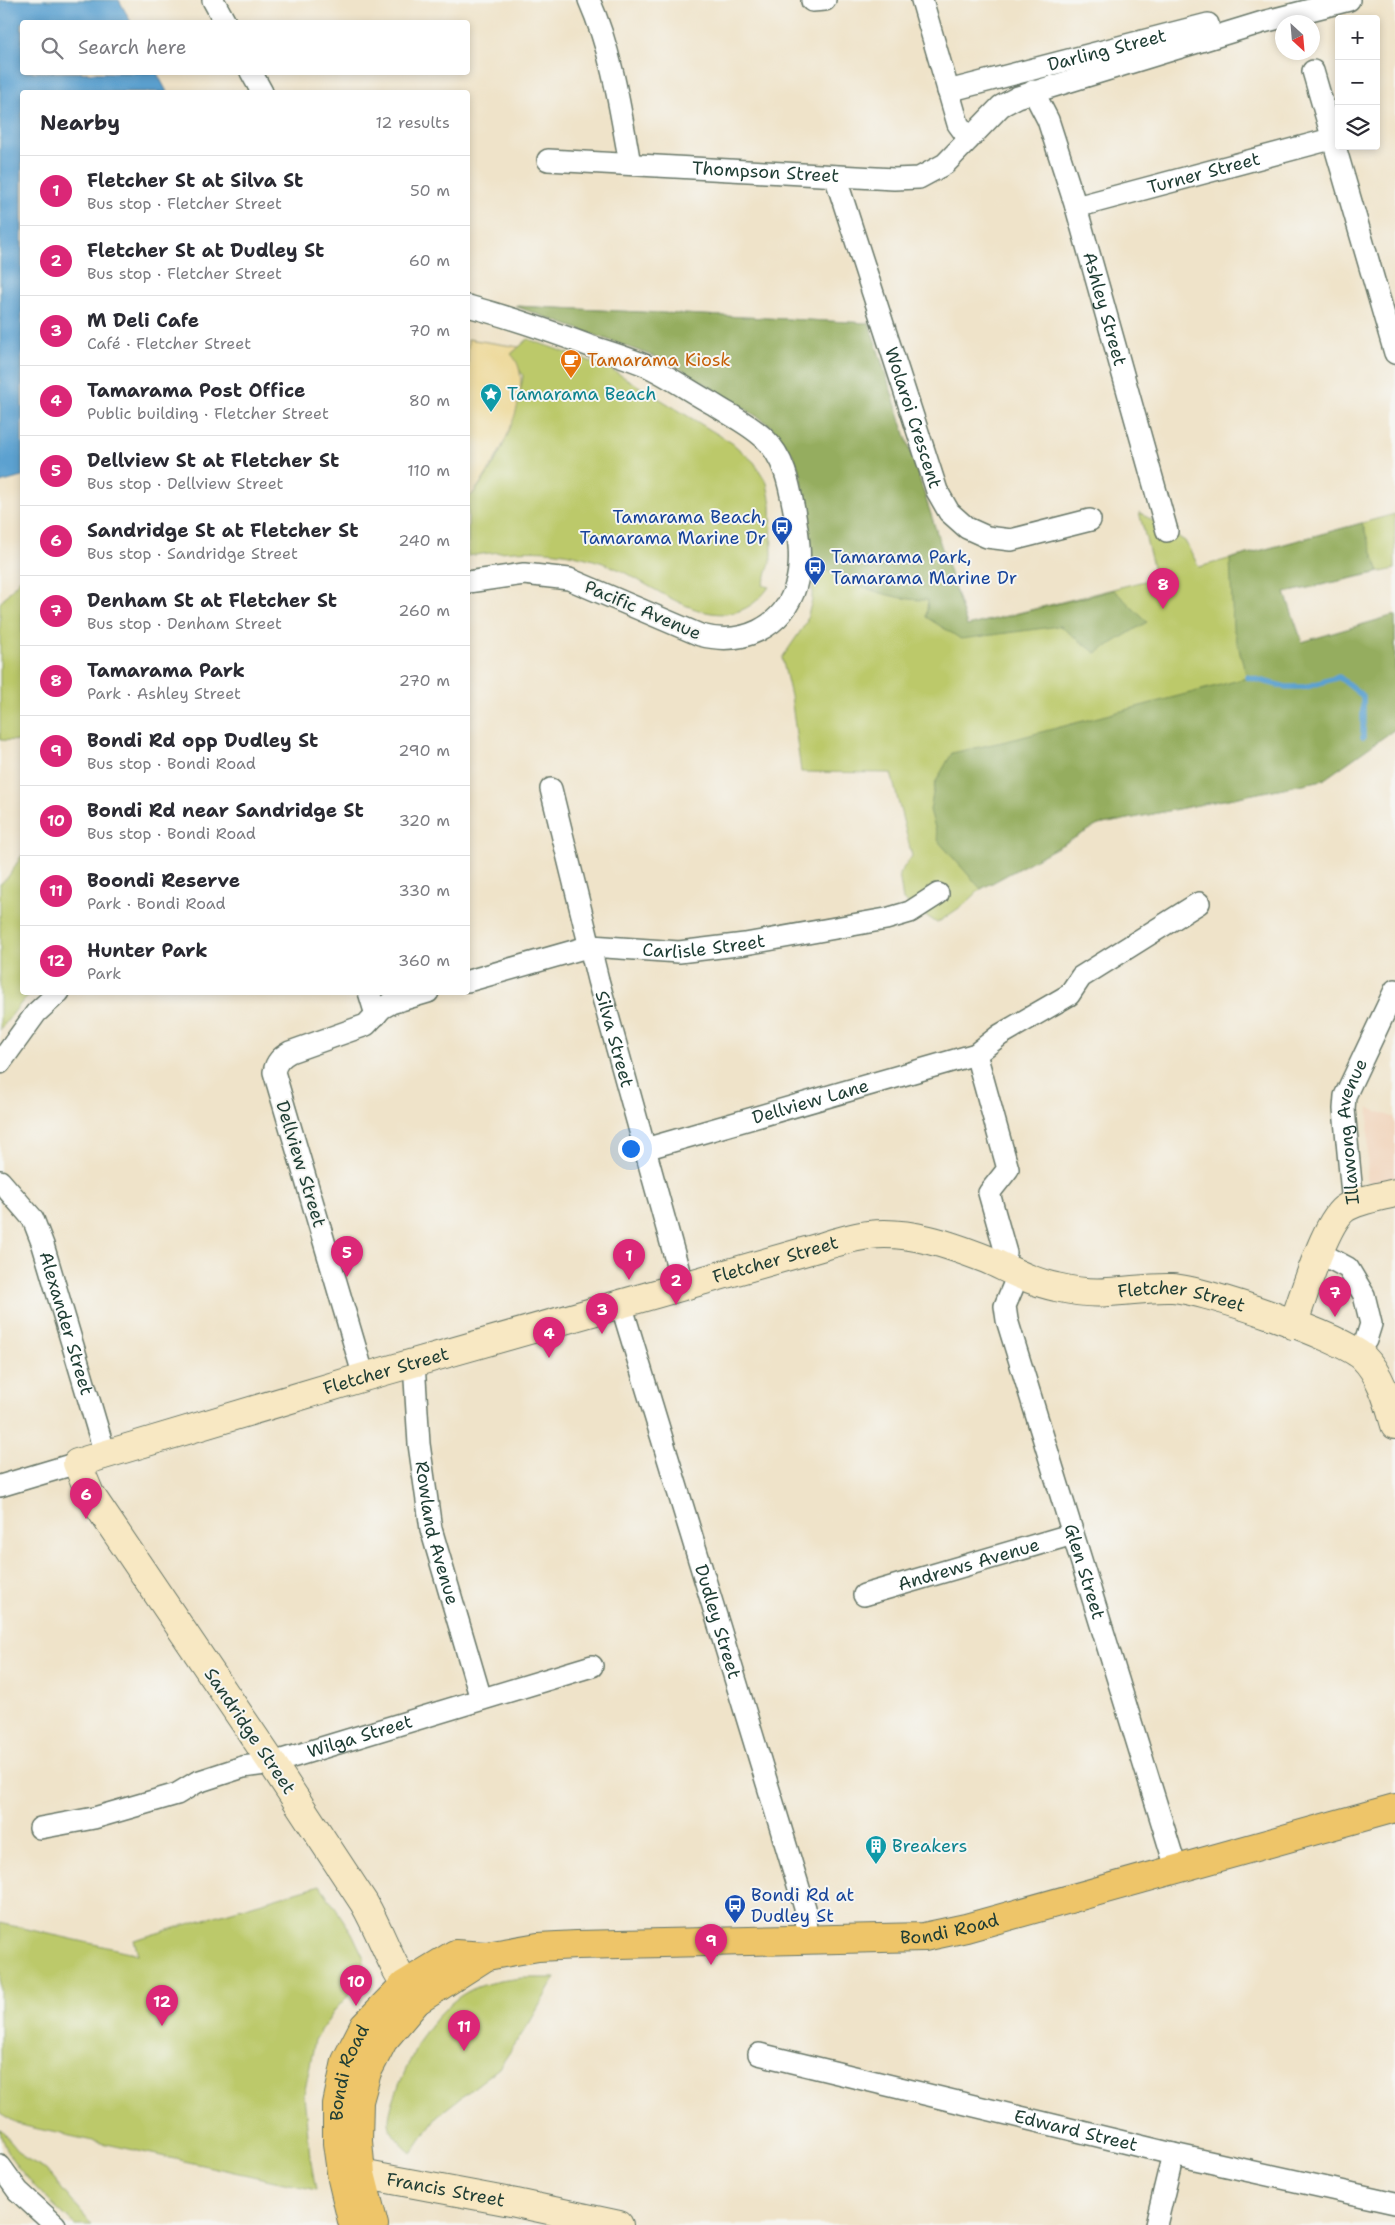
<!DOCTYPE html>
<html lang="en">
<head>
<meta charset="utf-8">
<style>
	:root { --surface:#fff; --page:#f2f2f3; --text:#2b2b33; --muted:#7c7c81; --line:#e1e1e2; --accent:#db2777 }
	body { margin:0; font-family:"Shantell Sans",sans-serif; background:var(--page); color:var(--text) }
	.controls { position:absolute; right:15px; top:15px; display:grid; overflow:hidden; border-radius:5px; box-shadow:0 2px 8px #0003 }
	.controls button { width:45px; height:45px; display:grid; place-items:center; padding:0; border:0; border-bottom:1px solid var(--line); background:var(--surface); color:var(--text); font:25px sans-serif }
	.compass { position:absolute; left:1275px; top:15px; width:45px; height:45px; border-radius:50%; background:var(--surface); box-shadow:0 2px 8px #0003; rotate:154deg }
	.you { position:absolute; left:630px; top:1148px; width:18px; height:18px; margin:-12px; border:4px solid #fff; border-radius:50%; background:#1a73e8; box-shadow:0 0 0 8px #1a73e833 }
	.badge { display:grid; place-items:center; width:32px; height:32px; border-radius:50%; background:var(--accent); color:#fff; font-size:16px; font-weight:700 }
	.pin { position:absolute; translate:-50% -41px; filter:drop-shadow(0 1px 2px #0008) }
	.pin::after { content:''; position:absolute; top:26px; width:18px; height:15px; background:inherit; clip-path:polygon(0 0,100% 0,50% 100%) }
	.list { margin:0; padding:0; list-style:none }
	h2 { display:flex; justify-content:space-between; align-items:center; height:65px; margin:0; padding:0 20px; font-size:21px }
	h2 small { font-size:16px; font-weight:400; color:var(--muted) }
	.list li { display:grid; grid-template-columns:32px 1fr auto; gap:15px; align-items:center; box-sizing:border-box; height:70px; padding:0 20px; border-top:1px solid var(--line) }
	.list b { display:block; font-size:19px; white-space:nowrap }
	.list p { margin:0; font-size:16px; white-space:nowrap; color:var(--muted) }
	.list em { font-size:16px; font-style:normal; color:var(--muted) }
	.icon { flex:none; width:28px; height:28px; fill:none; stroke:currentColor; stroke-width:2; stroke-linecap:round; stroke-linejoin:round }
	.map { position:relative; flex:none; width:1395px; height:2225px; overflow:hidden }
	.search { position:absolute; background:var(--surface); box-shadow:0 2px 8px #0003; left:20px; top:20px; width:450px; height:55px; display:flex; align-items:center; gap:12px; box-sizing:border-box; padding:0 18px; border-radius:5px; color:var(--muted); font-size:19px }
	.panel { position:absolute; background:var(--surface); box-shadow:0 2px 8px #0003; left:20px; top:90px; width:450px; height:905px; border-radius:5px }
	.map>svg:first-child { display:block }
	.built { fill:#f1d5bd }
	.green { fill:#bcc96b; stroke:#6e8350 }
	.forest { fill:#95ad5f; stroke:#5a754a }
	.sand { fill:#eeda9e; stroke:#868c69 }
	.water { fill:#5ba1d0; stroke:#3d6f82 }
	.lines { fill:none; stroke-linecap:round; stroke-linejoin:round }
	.stream { stroke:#5ba1d0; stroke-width:5.5 }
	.street-casing { stroke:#687768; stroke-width:24 }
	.secondary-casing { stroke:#687768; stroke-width:30 }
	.primary-casing { stroke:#687768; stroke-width:30 }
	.street { stroke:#fff; stroke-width:21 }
	.secondary { stroke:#f8e8c3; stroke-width:28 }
	.primary { stroke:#eec569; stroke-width:28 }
	.labels { text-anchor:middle; stroke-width:4; stroke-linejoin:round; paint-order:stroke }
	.street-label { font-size:18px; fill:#1f3d34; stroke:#f6f6f2 }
	.food-label { font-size:18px; fill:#c56008; stroke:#f6f6f2; text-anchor:start }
	.culture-label { font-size:18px; fill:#0d838f; stroke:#f6f6f2; text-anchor:start }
	.transit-label { font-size:18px; fill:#164399; stroke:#f6f6f2; text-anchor:start }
</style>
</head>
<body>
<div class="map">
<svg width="1395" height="2225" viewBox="0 0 1395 2225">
	<rect width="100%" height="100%" fill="#f6f6f2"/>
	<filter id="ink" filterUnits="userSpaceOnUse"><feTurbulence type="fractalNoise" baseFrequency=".02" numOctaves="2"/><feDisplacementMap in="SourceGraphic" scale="10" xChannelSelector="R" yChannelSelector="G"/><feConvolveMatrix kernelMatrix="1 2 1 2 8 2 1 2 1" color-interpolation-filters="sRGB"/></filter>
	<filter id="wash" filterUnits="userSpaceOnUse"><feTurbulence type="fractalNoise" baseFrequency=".0096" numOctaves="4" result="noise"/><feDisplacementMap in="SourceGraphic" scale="20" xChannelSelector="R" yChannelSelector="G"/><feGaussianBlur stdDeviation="1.12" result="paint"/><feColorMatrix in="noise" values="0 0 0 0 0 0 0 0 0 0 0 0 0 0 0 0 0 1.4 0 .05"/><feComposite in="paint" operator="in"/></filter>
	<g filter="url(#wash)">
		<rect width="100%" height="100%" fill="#efe3c9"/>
		<path class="built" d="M1369,1108L1395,1118V1177L1371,1184L1367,1179Z"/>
		<g class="green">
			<path d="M515,306L869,323L967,626L1156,578L1139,512L1185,541L1199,567L1395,514V569L1285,593L1302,642L1395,615V729L1323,780L1098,825L981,889L965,904L937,923L903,900L899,874L912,856L891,773L801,772L791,696L782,658L806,623L812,600L813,564L801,474L793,455L781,438L769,424L733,400L672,363Z"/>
			<path d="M528,339L609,368L732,443L754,462L767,483L771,504L772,557L763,585L769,587C724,649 660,587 611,566C599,561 586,558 574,555C539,547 503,551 468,556V499C499,467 516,420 523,376L511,354Z"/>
			<path d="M22,577V741L0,740V603Z"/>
			<path d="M22,855V992L33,993L22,1002L0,1030V884L8,877Z"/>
			<path d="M320,1885L352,1933L364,1958L363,1973L357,1986L333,2012L315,2040L304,2095L310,2157L316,2190L20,2125L0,2113V1923L138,1954L134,1940Z"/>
			<path d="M522,1978H555L530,2022L499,2068L437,2116L411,2153C403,2146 389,2133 389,2122C389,2101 413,2053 424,2034C432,2022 443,2010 455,2000C475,1984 497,1981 522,1978Z"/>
			<path d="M0,2129L25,2159L46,2170L92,2225H75C54,2205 0,2159 0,2129Z"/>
		</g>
		<g class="forest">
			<path d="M515,306L869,323L967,626L1114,590L1147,622L1096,653L1060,626L961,639L926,617L928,600C889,601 848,582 813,564L801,474L793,455L769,424L672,363Z"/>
			<path d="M1362,523L1379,572L1285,593L1302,642L1395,615V729L1323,780L1098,825L981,889L939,842L930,810L935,783L952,753L1011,740L1247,678L1233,627L1230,559Z"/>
		</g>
		<path class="sand" d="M468,339L519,347L511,354C542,385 492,473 468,499Z"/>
		<path class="water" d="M0,0H119L131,22H22V72L157,73L167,92H22V477L0,483Z"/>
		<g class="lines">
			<path class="stream" d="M1247,677L1286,687H1306L1339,677L1363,696V737"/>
		</g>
	</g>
	<g filter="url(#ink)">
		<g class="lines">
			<g class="street-casing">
				<g id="street">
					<path d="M213,0L225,22"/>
					<path d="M589,0C612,52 620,108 630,164"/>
					<path d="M922,0L958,124L969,139"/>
					<path d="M812,1L825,0"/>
					<path d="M1313,71L1395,353"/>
					<path d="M251,72L262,92"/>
					<path id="s1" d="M948,91L1208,24"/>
					<path id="s2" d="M1033,91L1048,120L1076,207L1167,531"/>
					<path id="s3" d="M548,160L894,179L919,178L945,164L1001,106L1018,97L1263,22L1349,0"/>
					<path id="s4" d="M835,176L937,491L949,512L967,528L987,537L1011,540L1090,520"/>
					<path id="s5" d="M1076,207L1331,139"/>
					<path d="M468,306C509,317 550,331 590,346C609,352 629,358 647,366C670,377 691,392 713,404C730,415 749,424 764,438C784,457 789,483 794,510C798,533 803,561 796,585C783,629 741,646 700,635L569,579L524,574L468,582"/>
					<path id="s6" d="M551,789L598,980L683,1286"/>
					<path id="s7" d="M468,981L591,946L679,952L745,944L886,919L910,912L938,894"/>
					<path d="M369,992L376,1015"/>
					<path d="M976,1054L1008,1169L989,1193L1006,1253L1002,1266"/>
					<path d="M0,1063L36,1013L59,992"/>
					<path id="s8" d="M645,1149L976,1054L1000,1035L1069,995L1081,977L1199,903"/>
					<path id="s9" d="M0,1181L33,1219L43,1245L105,1454"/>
					<path id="s10" d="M1353,1205L1344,1109L1345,1096L1395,990"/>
					<path d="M1320,1253L1348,1268L1364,1295L1371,1324L1366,1340L1357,1353"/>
					<path id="s11" d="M1018,1275L1005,1306L1007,1320L1176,1868"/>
					<path id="s12" d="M621,1304L805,1908L806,1941"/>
					<path id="s13" d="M414,1363L419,1444L431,1529L481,1699"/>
					<path d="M364,1377L274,1072C276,1062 281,1057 290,1052L366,1025L382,1008L391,1003L428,992"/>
					<path d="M0,1486L77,1463"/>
					<path id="s14" d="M864,1595L1073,1534"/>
					<path id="s15" d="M40,1828L94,1818L177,1794L197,1782L243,1767L272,1763L592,1666"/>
					<path id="s16" d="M759,2054L1173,2154L1395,2203"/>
					<path d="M0,2166L18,2191L55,2225"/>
					<path d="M1156,2225L1173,2154"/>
				</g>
			</g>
			<g class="secondary-casing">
				<g id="secondary">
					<path d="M1293,1325C1303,1298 1324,1225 1344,1209C1357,1200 1379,1197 1395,1193"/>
					<path id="s17" d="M417,2001C391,1969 384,1938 364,1903L272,1763L90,1494L77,1463L364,1377L817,1248C834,1243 851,1237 869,1235C908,1230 950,1245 986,1259C1009,1269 1031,1282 1056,1287C1073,1291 1091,1294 1108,1292C1130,1291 1151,1287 1172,1288C1206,1290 1339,1336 1363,1357C1381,1375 1388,1401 1395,1425"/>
					<path id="s18" d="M361,2174L516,2203L619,2225"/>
				</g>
			</g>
			<g class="primary-casing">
				<g id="primary">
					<path id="s19" d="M353,2225L342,2179L337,2143V2104L346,2061L364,2026L404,1985L455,1954L487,1956L538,1947L577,1945L924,1937L966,1928L1395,1808"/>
					<path d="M374,2225L361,2174L358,2141L359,2101L367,2072L383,2041L417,2001L487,1956"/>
				</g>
			</g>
			<use href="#street" class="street"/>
			<use href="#secondary" class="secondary"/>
			<use href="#primary" class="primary"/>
		</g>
	</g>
	<defs>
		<g id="cafe-pin" transform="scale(1.125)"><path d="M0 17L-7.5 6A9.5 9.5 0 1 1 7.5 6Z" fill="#e8710a" stroke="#f6f6f2"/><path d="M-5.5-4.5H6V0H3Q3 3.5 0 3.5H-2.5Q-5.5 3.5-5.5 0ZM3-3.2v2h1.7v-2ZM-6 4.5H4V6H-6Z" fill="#fff"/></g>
		<g id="sight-pin" transform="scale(1.125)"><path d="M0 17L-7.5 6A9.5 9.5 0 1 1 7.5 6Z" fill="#0f9aa8" stroke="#f6f6f2"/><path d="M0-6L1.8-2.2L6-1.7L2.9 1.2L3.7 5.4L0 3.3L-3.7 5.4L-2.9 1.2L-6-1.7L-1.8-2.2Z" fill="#fff"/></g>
		<g id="bus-pin" transform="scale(1.125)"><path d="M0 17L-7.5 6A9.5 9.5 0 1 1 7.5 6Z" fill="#1a4fb4" stroke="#f6f6f2"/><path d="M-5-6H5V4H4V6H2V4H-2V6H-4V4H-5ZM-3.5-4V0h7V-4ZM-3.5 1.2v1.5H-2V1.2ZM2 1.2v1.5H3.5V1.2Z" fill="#fff"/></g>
		<g id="building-pin" transform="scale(1.125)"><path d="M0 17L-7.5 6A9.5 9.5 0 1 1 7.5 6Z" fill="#0f9aa8" stroke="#f6f6f2"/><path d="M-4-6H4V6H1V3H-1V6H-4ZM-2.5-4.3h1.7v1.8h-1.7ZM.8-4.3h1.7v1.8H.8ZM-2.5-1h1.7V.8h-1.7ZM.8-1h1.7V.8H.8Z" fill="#fff"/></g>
	</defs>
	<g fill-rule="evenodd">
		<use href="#cafe-pin" x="571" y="360"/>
		<use href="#sight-pin" x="491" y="394"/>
		<use href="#bus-pin" x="782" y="527"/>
		<use href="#bus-pin" x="815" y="567"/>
		<use href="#building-pin" x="876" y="1846"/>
		<use href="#bus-pin" x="735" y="1905"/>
	</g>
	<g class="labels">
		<g class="street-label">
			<text dy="6" stroke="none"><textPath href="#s1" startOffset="164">Darling Street</textPath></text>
			<text dy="6" stroke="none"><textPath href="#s3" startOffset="218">Thompson Street</textPath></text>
			<text dy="6" stroke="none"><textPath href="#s5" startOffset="132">Turner Street</textPath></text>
			<text dy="6" stroke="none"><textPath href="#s2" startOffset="230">Ashley Street</textPath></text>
			<text dy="6" stroke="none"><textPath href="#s4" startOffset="254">Wolaroi Crescent</textPath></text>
			<text transform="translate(643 610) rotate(23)" y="6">Pacific Avenue</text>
			<text dy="6" stroke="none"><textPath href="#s7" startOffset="241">Carlisle Street</textPath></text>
			<text dy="6" stroke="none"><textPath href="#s6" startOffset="258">Silva Street</textPath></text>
			<text dy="6" stroke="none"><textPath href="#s8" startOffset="172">Dellview Lane</textPath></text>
			<text dy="6" stroke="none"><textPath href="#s10" startOffset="75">Illawong Avenue</textPath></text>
			<text transform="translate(301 1164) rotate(73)" y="6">Dellview Street</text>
			<text dy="6" stroke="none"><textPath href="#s17" startOffset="1365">Fletcher Street</textPath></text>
			<text dy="6" stroke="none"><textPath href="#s17" startOffset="1785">Fletcher Street</textPath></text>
			<text dy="6" stroke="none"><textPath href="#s9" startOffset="160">Alexander Street</textPath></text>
			<text dy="6" stroke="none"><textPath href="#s17" startOffset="960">Fletcher Street</textPath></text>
			<text dy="6" stroke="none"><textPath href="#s13" startOffset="172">Rowland Avenue</textPath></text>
			<text dy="6" stroke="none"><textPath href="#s14" startOffset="109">Andrews Avenue</textPath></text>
			<text dy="6" stroke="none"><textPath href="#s11" startOffset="311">Glen Street</textPath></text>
			<text dy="6" stroke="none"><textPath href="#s12" startOffset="332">Dudley Street</textPath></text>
			<text transform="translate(250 1731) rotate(56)" y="6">Sandridge Street</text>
			<text dy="6" stroke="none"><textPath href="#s15" startOffset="334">Wilga Street</textPath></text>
			<text dy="6" stroke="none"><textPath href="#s19" startOffset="819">Bondi Road</textPath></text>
			<text dy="6" stroke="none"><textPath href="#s19" startOffset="156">Bondi Road</textPath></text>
			<text dy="6" stroke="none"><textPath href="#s16" startOffset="326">Edward Street</textPath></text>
			<text dy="6" stroke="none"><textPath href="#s18" startOffset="86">Francis Street</textPath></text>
		</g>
		<g class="food-label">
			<text x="587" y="366">Tamarama Kiosk</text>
		</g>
		<g class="culture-label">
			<text x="507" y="400">Tamarama Beach</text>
			<text x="892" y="1852">Breakers</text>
		</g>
		<g class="transit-label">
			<text x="766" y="523" text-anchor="end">Tamarama Beach,<tspan x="766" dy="21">Tamarama Marine Dr</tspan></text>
			<text x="831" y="563">Tamarama Park,<tspan x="831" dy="21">Tamarama Marine Dr</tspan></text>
			<text x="751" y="1901">Bondi Rd at<tspan x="751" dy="21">Dudley St</tspan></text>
		</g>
	</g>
</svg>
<div class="controls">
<button>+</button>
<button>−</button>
<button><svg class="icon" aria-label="layers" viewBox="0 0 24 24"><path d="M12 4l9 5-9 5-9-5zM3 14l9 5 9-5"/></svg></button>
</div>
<svg class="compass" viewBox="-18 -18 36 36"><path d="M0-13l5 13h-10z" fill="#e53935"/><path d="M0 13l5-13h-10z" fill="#7c7c81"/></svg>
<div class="you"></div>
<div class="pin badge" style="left:629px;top:1280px">1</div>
<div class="pin badge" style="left:676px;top:1305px">2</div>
<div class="pin badge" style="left:602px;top:1334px">3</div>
<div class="pin badge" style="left:549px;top:1358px">4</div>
<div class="pin badge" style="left:347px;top:1277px">5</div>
<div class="pin badge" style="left:86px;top:1519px">6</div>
<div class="pin badge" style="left:1335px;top:1317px">7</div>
<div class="pin badge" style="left:1163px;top:609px">8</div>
<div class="pin badge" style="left:711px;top:1965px">9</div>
<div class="pin badge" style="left:356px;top:2006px">10</div>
<div class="pin badge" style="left:464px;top:2051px">11</div>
<div class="pin badge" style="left:162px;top:2026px">12</div>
<div class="search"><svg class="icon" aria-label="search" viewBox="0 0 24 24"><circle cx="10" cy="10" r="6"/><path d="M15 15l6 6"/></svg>Search here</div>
<section class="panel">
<h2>Nearby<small>12 results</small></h2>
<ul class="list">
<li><span class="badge">1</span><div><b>Fletcher St at Silva St</b><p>Bus stop · Fletcher Street</p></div><em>50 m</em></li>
<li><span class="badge">2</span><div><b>Fletcher St at Dudley St</b><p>Bus stop · Fletcher Street</p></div><em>60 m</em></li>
<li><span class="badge">3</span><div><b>M Deli Cafe</b><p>Café · Fletcher Street</p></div><em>70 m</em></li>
<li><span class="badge">4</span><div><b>Tamarama Post Office</b><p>Public building · Fletcher Street</p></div><em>80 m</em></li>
<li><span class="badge">5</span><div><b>Dellview St at Fletcher St</b><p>Bus stop · Dellview Street</p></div><em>110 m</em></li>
<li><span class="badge">6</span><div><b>Sandridge St at Fletcher St</b><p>Bus stop · Sandridge Street</p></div><em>240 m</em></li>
<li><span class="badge">7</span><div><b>Denham St at Fletcher St</b><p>Bus stop · Denham Street</p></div><em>260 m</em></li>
<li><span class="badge">8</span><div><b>Tamarama Park</b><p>Park · Ashley Street</p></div><em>270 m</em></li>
<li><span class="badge">9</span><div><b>Bondi Rd opp Dudley St</b><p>Bus stop · Bondi Road</p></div><em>290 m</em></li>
<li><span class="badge">10</span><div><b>Bondi Rd near Sandridge St</b><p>Bus stop · Bondi Road</p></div><em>320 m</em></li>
<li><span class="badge">11</span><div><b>Boondi Reserve</b><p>Park · Bondi Road</p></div><em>330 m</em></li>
<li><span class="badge">12</span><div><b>Hunter Park</b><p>Park</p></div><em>360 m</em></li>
</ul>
</section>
</div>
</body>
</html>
